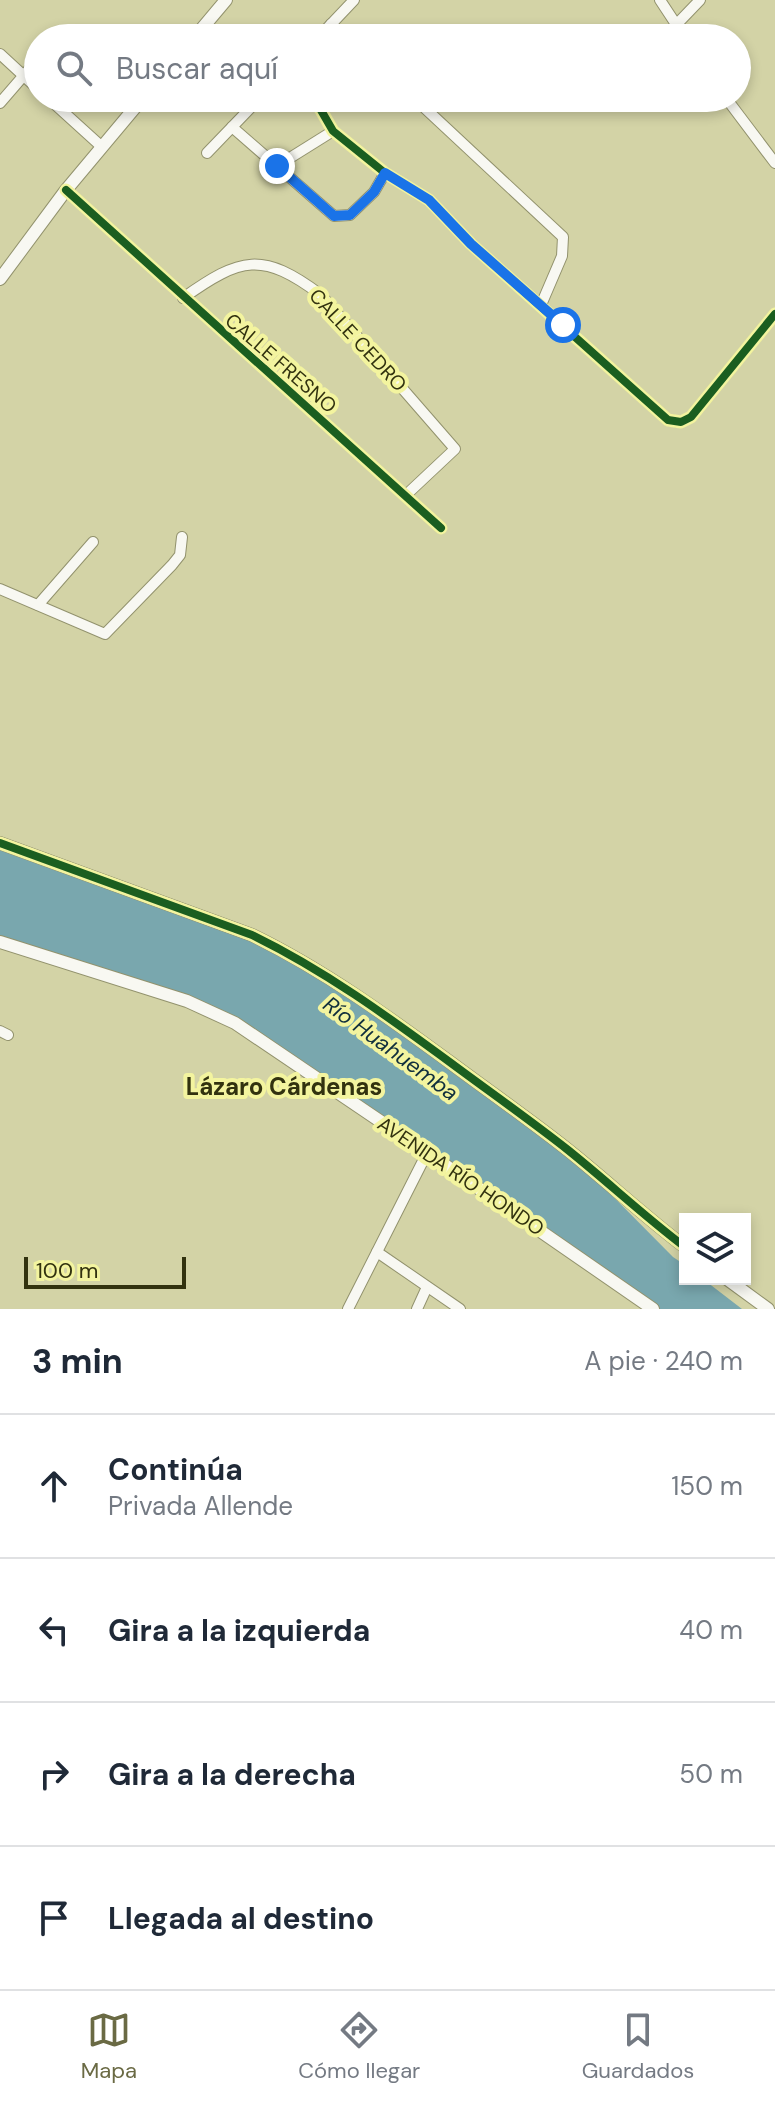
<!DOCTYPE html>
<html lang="es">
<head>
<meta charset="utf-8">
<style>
	:root { --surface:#fff; --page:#f2f2f3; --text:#1f2937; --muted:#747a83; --line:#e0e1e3; --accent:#6a6a44 }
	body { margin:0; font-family:"DM Sans",sans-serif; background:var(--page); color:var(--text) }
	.controls { position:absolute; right:24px; bottom:24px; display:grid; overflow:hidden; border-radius:0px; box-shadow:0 4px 12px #0003 }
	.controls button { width:72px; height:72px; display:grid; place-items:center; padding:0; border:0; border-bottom:2px solid var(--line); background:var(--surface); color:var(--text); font:40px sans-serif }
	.scale { position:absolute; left:24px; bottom:20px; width:162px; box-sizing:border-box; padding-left:8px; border:4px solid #32320f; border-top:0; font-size:22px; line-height:28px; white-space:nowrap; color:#32320f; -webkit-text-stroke:6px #f3f49f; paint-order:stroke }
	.stop { position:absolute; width:24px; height:24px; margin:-18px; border:6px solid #1a73e8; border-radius:50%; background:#fff }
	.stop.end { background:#1a73e8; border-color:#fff; box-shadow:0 2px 8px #0008 }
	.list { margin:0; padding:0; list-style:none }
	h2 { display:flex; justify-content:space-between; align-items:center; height:104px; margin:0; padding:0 32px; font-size:34px }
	h2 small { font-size:26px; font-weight:400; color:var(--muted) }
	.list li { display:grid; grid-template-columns:52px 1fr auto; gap:24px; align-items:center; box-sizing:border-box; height:144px; padding:0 32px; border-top:2px solid var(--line) }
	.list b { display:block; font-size:30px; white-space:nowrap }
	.list p { margin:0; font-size:26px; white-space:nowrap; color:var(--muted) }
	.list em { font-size:26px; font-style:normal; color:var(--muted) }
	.icon { flex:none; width:44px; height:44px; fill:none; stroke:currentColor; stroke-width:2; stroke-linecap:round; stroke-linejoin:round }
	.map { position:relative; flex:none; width:775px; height:1309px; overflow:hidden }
	.search { position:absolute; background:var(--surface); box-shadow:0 4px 12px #0003; left:24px; right:24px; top:24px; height:88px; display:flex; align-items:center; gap:20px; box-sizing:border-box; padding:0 28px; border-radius:44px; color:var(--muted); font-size:30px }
	.sheet { height:680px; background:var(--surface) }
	nav { display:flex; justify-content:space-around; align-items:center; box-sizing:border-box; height:112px; border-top:2px solid var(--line); background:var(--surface); font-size:22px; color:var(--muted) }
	nav a { display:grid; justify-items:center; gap:4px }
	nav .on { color:var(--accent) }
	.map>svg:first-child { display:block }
	.water { fill:#79a7ae }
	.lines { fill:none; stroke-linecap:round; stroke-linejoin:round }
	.minor-casing { stroke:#92926d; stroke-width:12 }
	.tertiary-casing { stroke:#92926d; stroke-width:14 }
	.minor { stroke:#f8f8f2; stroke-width:10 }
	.tertiary { stroke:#f8f8f2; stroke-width:12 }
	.cycleway-casing { stroke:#f3f49f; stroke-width:13 }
	.cycleway { stroke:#1b5e20; stroke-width:8 }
	.route { stroke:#1a73e8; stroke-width:10 }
	.labels { text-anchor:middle; stroke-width:8; stroke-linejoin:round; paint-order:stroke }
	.street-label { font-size:20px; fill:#32320f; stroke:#f3f49f }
	.water-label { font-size:22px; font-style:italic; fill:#102f3d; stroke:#f3f49f }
	.quarter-label { font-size:24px; font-weight:bold; fill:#32320f; stroke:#f3f49f }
</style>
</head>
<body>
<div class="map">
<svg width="775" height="1309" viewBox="0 0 775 1309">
	<rect width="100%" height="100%" fill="#d3d3a6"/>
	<path class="water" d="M0,844L183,910L321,972L568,1151L673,1257L685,1265V1279H703L742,1309H655L233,1021L0,937Z"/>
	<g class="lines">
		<g class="minor-casing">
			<g id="minor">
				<path d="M660,0L685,38"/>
				<path d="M331,24L347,38"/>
				<path d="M676,25L700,0"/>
				<path d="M57,38L61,34L83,38"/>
				<path d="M318,38L354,0"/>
				<path d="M0,54L38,89"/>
				<path d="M48,98L102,147"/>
				<path d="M311,98L318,105L333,131L385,173L429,200L471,244L668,420L681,422L691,417L775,314"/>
				<path d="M414,98L563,237L562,256L541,305"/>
				<path d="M726,98L775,163"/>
				<path d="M0,103L38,59"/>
				<path d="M232,127L334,216L350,215L374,192L385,173"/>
				<path d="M207,153L260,98"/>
				<path d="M277,166L333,131"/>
				<path d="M66,190L441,528"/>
				<path d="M183,298C241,257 262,251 321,295L455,449L406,495"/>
				<path d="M0,589L105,634L172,565L180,555L182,537"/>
				<path d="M38,605L93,542"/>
				<path d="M0,1031L8,1035"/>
				<path d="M377,1252L460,1309"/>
				<path d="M348,1309L427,1153"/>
				<path d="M417,1309L427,1287"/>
			</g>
		</g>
		<g class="tertiary-casing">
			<g id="tertiary">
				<path d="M194,38L226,0"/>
				<path d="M0,279L66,190L143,98"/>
				<path d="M0,843L252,935C324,970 387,1016 451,1063C490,1092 530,1120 568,1150C608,1182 644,1216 685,1247"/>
				<path d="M0,942L187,1001L235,1023L442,1163L653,1309"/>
				<path d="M727,1279L768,1309"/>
			</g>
		</g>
		<use href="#minor" class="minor"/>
		<use href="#tertiary" class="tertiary"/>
		<g class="cycleway-casing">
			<g id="cycleway">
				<path d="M311,98L318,105L333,131L385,173L429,200L471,244L668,420L681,422L691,417L775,314"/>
				<path d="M66,190L441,528"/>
				<path d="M0,843L252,935C324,970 387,1016 451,1063C490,1092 530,1120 568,1150C608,1182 644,1216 685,1247"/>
			</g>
		</g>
		<use href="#cycleway" class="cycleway"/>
	</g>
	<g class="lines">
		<path class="route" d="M277,166L334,216L350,215L374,192L385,173L429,200L471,244L563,325"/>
	</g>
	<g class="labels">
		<g class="street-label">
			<text transform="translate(358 340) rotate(47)" y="7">CALLE CEDRO</text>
			<text transform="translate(281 363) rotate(41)" y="7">CALLE FRESNO</text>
			<text transform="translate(461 1176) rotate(34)" y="7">AVENIDA RÍO HONDO</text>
		</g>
		<g class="water-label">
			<text transform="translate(391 1048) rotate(36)" y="8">Río Huahuemba</text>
		</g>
		<g class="quarter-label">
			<text x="284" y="1095">Lázaro Cárdenas</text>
		</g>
	</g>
</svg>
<div class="controls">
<button><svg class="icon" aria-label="layers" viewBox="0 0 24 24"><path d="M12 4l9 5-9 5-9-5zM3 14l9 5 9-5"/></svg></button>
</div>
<div class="scale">100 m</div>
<div class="stop" style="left:563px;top:325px"></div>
<div class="stop end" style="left:277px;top:166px"></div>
<div class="search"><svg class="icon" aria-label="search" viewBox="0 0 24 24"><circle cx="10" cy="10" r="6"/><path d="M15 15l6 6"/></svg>Buscar aquí</div>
</div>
<section class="sheet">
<h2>3 min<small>A pie · 240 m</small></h2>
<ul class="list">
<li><svg class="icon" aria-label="ahead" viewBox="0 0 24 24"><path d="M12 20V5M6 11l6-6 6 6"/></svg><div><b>Continúa</b><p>Privada Allende</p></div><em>150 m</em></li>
<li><svg class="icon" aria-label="left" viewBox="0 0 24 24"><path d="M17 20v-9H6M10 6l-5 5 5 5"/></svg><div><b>Gira a la izquierda</b></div><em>40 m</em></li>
<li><svg class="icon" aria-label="right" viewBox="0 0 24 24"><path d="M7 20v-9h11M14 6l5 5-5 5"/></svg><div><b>Gira a la derecha</b></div><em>50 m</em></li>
<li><svg class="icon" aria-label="arrive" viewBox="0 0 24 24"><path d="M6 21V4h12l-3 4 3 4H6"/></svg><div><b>Llegada al destino</b></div></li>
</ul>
</section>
<nav>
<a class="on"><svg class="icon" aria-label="map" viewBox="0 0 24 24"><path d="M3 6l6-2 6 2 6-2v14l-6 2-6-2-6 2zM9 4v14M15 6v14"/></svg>Mapa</a>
<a><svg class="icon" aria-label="directions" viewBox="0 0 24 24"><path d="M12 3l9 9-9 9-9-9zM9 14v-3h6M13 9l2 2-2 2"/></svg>Cómo llegar</a>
<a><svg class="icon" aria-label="saved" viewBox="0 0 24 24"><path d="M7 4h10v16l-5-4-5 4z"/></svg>Guardados</a>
</nav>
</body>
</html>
